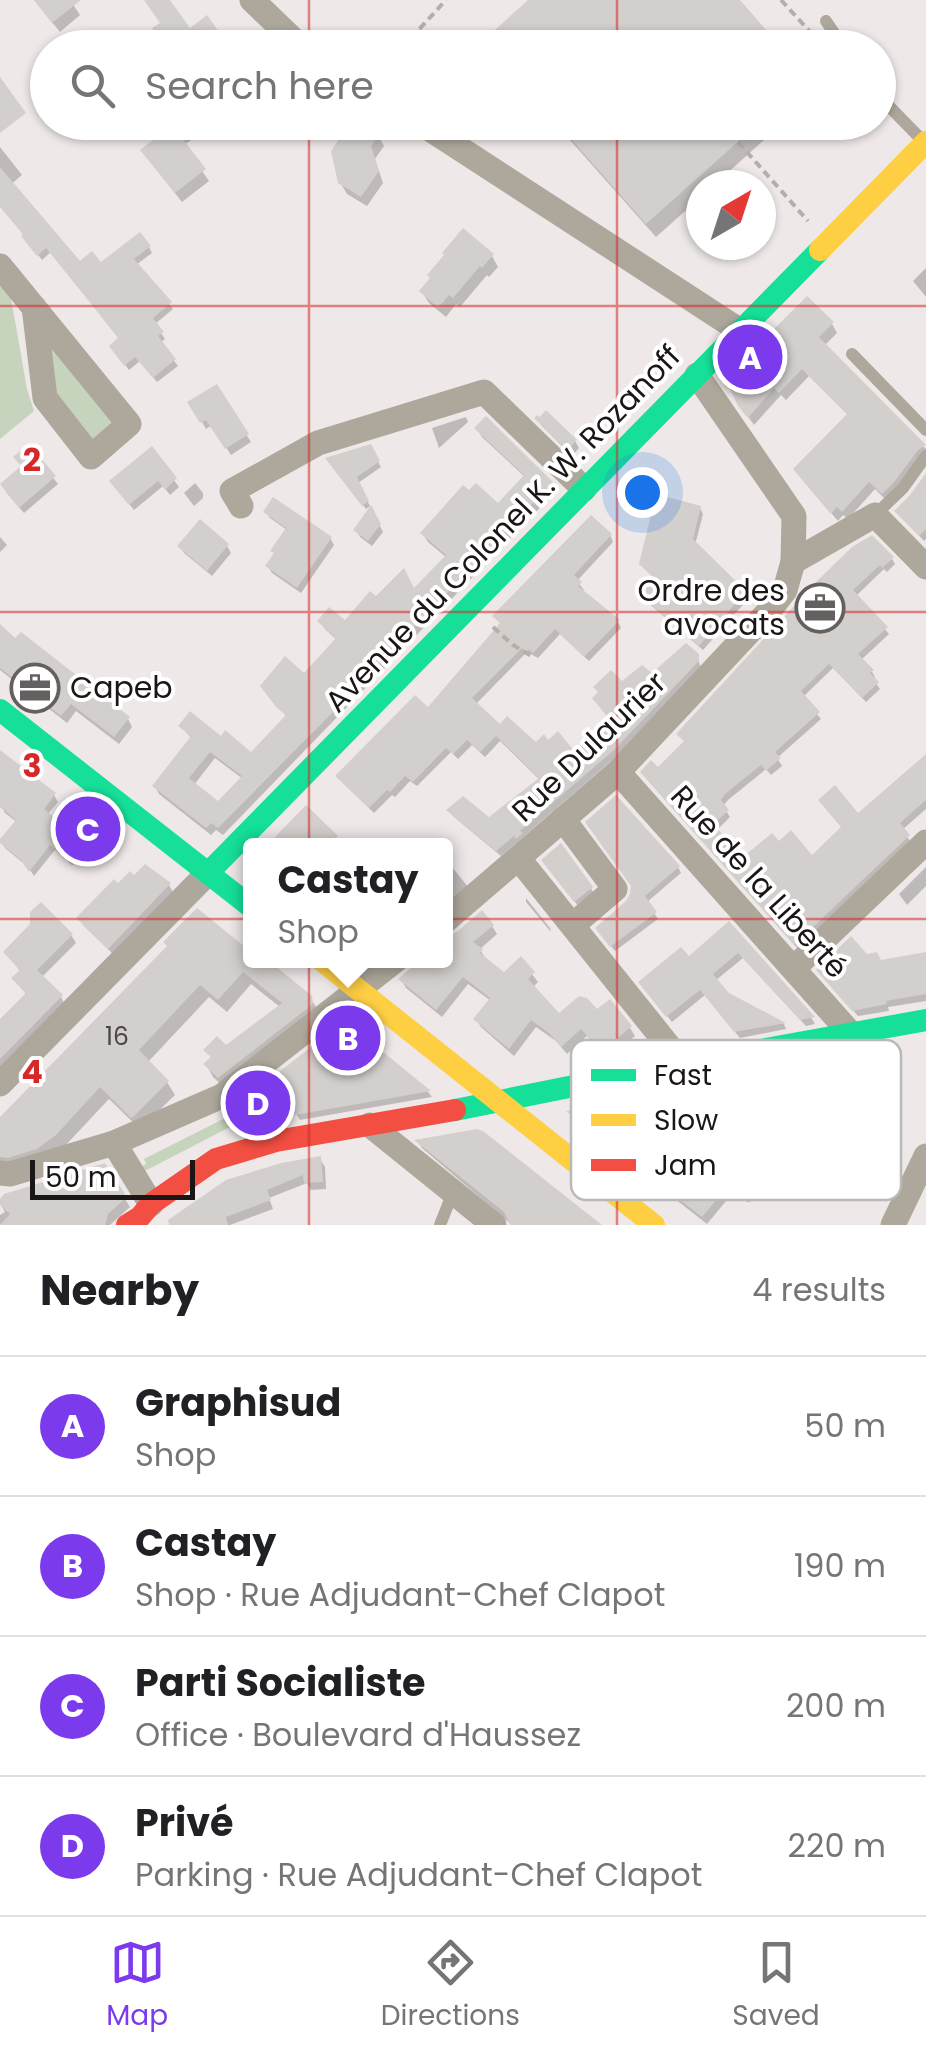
<!DOCTYPE html>
<html lang="en">
<head>
<meta charset="utf-8">
<style>
	:root { --surface:#fff; --page:#f6f6f6; --text:#202124; --muted:#757577; --line:#e0e0e0; --accent:#7c3aed }
	body { margin:0; font-family:Poppins,sans-serif; background:var(--page); color:var(--text) }
	.compass { position:absolute; left:686px; top:170px; width:90px; height:90px; border-radius:50%; background:var(--surface); box-shadow:0 2px 8px #0004; rotate:39deg }
	.scale { position:absolute; left:30px; bottom:25px; width:165px; box-sizing:border-box; padding-left:10px; border:5px solid #1a1615; border-top:0; font-size:28px; line-height:35px; white-space:nowrap; color:#1a1615; -webkit-text-stroke:8px #fff; paint-order:stroke }
	.you { position:absolute; left:642px; top:492px; width:35px; height:35px; margin:-25px; border:8px solid #fff; border-radius:50%; background:#1a73e8; box-shadow:0 0 0 15px #1a73e833 }
	.badge { display:grid; place-items:center; width:65px; height:65px; border-radius:50%; background:var(--accent); color:#fff; font-size:32px; font-weight:700 }
	.pin { position:absolute; translate:-50% -50%; border:5px solid #fff; box-shadow:0 2px 10px #0006 }
	.popup { position:absolute; left:243px; top:838px; width:210px; height:130px; box-sizing:border-box; display:grid; place-content:center; border-radius:10px; background:var(--surface); filter:drop-shadow(0 2px 8px #0005); font-size:32px; white-space:nowrap; color:var(--muted) }
	.popup b { font-size:38px; color:var(--text) }
	.popup::after { content:''; position:absolute; left:50%; top:100%; margin-left:-20px; border:20px solid transparent; border-top-color:var(--surface) }
	.list { margin:0; padding:0; list-style:none }
	h2 { display:flex; justify-content:space-between; align-items:center; height:130px; margin:0; padding:0 40px; font-size:42px }
	h2 small { font-size:32px; font-weight:400; color:var(--muted) }
	.list li { display:grid; grid-template-columns:65px 1fr auto; gap:30px; align-items:center; box-sizing:border-box; height:140px; padding:0 40px; border-top:2px solid var(--line) }
	.list b { display:block; font-size:38px; white-space:nowrap }
	.list p { margin:0; font-size:32px; white-space:nowrap; color:var(--muted) }
	.list em { font-size:32px; font-style:normal; color:var(--muted) }
	.icon { flex:none; width:55px; height:55px; fill:none; stroke:currentColor; stroke-width:2; stroke-linecap:round; stroke-linejoin:round }
	.map { position:relative; flex:none; width:926px; height:1225px; overflow:hidden }
	.search { position:absolute; background:var(--surface); box-shadow:0 2px 8px #0004; left:30px; right:30px; top:30px; height:110px; display:flex; align-items:center; gap:25px; box-sizing:border-box; padding:0 35px; border-radius:55px; color:var(--muted); font-size:38px }
	.sheet { height:690px; background:var(--surface) }
	nav { display:flex; justify-content:space-around; align-items:center; box-sizing:border-box; height:140px; border-top:2px solid var(--line); background:var(--surface); font-size:28px; color:var(--muted) }
	nav a { display:grid; justify-items:center; gap:5px }
	nav .on { color:var(--accent) }
	.map>svg:first-child { display:block }
	.green { fill:#c6d4bd }
	.shadow { fill:#0003; fill-rule:evenodd }
	.building { fill:#d3cfcd; fill-rule:evenodd }
	.lines { fill:none; stroke-linecap:round; stroke-linejoin:round }
	.path { stroke:#b5afa8; stroke-width:4; stroke-dasharray:8 5; stroke-linecap:butt }
	.lane { stroke:#aea89c; stroke-width:12 }
	.street { stroke:#aea89c; stroke-width:25 }
	.fast { stroke:#16e098; stroke-width:22 }
	.slow { stroke:#ffcf43; stroke-width:22 }
	.jam { stroke:#f24e42; stroke-width:22 }
	.grid { fill:none; stroke:#d62828; stroke-width:2.5; stroke-opacity:0.55 }
	.labels { text-anchor:middle; stroke-width:8; stroke-linejoin:round; paint-order:stroke }
	.number-label { font-size:25px; fill:#4a4645 }
	.street-label { font-size:30px; fill:#1a1615; stroke:#fff }
	.poi-label { font-size:30px; fill:#1a1615; stroke:#fff; text-anchor:end }
	.key { fill:#fff; stroke:#bab9b9; stroke-width:2.5 }
	.key-label { font-size:28px; fill:#1a1615 }
	.grid-label { font-size:32px; text-anchor:middle; font-weight:bold; fill:#d62828; stroke:#fff; stroke-width:8; stroke-linejoin:round; paint-order:stroke }
</style>
</head>
<body>
<div class="map">
<svg width="926" height="1225" viewBox="0 0 926 1225">
	<rect width="100%" height="100%" fill="#eee9e8"/>
	<g class="green">
		<path d="M0,285L11,298L27,389L34,411L0,439Z"/>
		<path d="M46,336L116,420L91,442L49,395Z"/>
		<path d="M227,1117L232,1126L139,1174L136,1169L146,1164L144,1159Z"/>
	</g>
	<g class="shadow">
		<path d="M34,0H70L80,15L60,32Z"/>
		<path d="M157,0H167L190,31L217,33L223,44L218,48H168Z"/>
		<path d="M170,122H193L200,134L184,145L209,181L182,202L149,160L173,128Z"/>
		<path d="M260,122H285L268,134Z"/>
		<path d="M554,122H784L714,185H701V197L656,237Z"/>
		<path d="M378,135L384,146L375,159L383,183L367,206L347,194L340,182Z"/>
		<path d="M0,147L22,175L2,192L0,189Z"/>
		<path d="M13,221L79,265H101L149,247L152,253L136,265L173,309L155,324L165,339L160,343L178,366L157,382L140,361L129,370L116,352L121,339L51,252L42,260Z"/>
		<path d="M492,256L498,267L489,277L487,275L460,307L456,304L446,317L429,303L422,292Z"/>
		<path d="M926,268V297L913,281Z"/>
		<path d="M832,324L837,333L824,346L926,449V457L888,502L875,489L848,519L843,515L838,521L801,478L849,416L809,376L786,400L781,395L754,425L740,405Z"/>
		<path d="M216,387L251,442L231,455L212,425L206,429L191,403Z"/>
		<path d="M466,417L468,422L439,448L432,428Z"/>
		<path d="M537,418L575,441L579,448L572,456L541,425Z"/>
		<path d="M477,429L551,483L556,491L223,835L216,830L211,835L159,794L155,786L192,739L181,726L221,739L252,755L287,717L268,694L304,677L337,640L325,629L320,621L345,623L376,600L414,592L447,558L428,542L423,534L498,507L526,478L482,437ZM215,758L243,779L219,804L194,785Z"/>
		<path d="M29,447L58,484L24,513L6,492L24,468Z"/>
		<path d="M370,447L381,467L358,483L370,506L366,509L331,463Z"/>
		<path d="M151,450L179,487L170,495L163,486L134,510L116,488Z"/>
		<path d="M926,477V539L924,541L897,511Z"/>
		<path d="M195,483L203,493V498L194,506L184,493Z"/>
		<path d="M700,508L703,514L695,545L748,599L703,650L646,601L642,595L654,581Z"/>
		<path d="M371,509L383,532L372,546L360,537L356,530Z"/>
		<path d="M266,512L330,538L334,545L301,593L272,573L268,566L287,530L270,518Z"/>
		<path d="M610,535L613,542L577,581L584,590L582,592L618,622L621,628L589,661L560,634L538,658L527,652L475,705L500,727L536,746L575,756L613,722L621,685L652,676L697,656L701,668L617,756L501,856L453,816L449,810L489,820L540,780L500,741L485,757L472,745L458,759L451,752L417,786L410,781L395,797L392,795L374,813L342,782L428,710L502,625L495,616Z"/>
		<path d="M0,537L7,545L0,552Z"/>
		<path d="M180,546H227L231,553L212,576L184,553Z"/>
		<path d="M892,559L895,564L887,572L884,569L856,596L889,634L861,660L872,672L875,677L873,679L880,689L866,702L833,668L803,697L821,719L777,758L782,766L771,775L766,769L728,800L723,806L730,817L716,831L743,860L778,845L811,858L926,757V809L902,830L911,842L799,950L646,778L686,743L679,734L818,583Z"/>
		<path d="M0,628L128,719L132,727L119,744L76,711L67,723L0,670Z"/>
		<path d="M0,753L54,795L58,802L47,815L73,835L104,834L108,841L95,859L72,865L55,850L34,876L28,867L5,848L1,841L17,822L5,813L1,806Z"/>
		<path d="M146,867L169,885L173,892L113,954L83,925L118,886L134,879Z"/>
		<path d="M452,867L469,888L446,912V872Z"/>
		<path d="M547,867L591,888L594,894L579,907Z"/>
		<path d="M678,867L681,873L647,902L658,919L615,951L601,934L633,895Z"/>
		<path d="M926,867V886L907,905L899,894Z"/>
		<path d="M526,898L550,928L551,932L526,902Z"/>
		<path d="M729,925L812,1019L815,1024L806,1026L743,958L715,981L728,995L784,1024L786,1029L740,1038L705,995L672,1022L645,989L689,960Z"/>
		<path d="M492,926L497,934L480,949L486,960L504,975L521,960L538,982L533,987L558,1017L597,1013L630,1028L635,1036L607,1059L587,1036L567,1054L556,1041L536,1027L514,1056L481,1027L476,1019L491,1001L468,984L442,1017L406,988L401,979L414,966V960H446V938Z"/>
		<path d="M71,935L76,943L41,978L61,997L65,1005L0,1072V1023L27,995L14,979L21,972L6,953Z"/>
		<path d="M250,949V960L310,997L319,1012L227,1090L213,1077L206,1064L212,1059L207,1050L225,1048L280,1007L251,984L227,1012L209,997L148,1062L167,1082L175,1095L140,1129L109,1099L63,1148L0,1165V1121Z"/>
		<path d="M867,956L880,962L926,958V1001L888,1007L889,1011L858,1016L823,977Z"/>
		<path d="M344,1024L429,1093L432,1097L300,1120L275,1079Z"/>
		<path d="M762,1075L766,1083V1114L783,1113L788,1125L869,1130L873,1138L871,1182L818,1179L814,1171L815,1153H750L751,1202H747L740,1191L735,1198L731,1195L707,1224L573,1119L570,1113ZM723,1108L733,1154L697,1174L675,1157L672,1120Z"/>
		<path d="M418,1142L598,1225H512L422,1148Z"/>
		<path d="M320,1159L325,1167L326,1189L311,1190L307,1183L269,1198L273,1209L230,1225H172Z"/>
		<path d="M104,1166L130,1207L110,1225H0V1215L5,1212L0,1203Z"/>
	</g>
	<g class="building">
		<path d="M34,0H81L52,23Z"/>
		<path d="M144,0H170L190,28L207,15L219,32L202,44L205,48H163L165,46L152,28L160,23Z"/>
		<path d="M528,0H740L782,48H475Z"/>
		<path d="M0,77L26,113L0,133Z"/>
		<path d="M351,122H364L380,133L371,146L379,171L361,197L338,183L331,151Z"/>
		<path d="M556,122H760L646,224Z"/>
		<path d="M172,125L206,169L175,193L140,150Z"/>
		<path d="M0,167L80,261L92,251L101,262L140,232L151,246L134,259L172,302L153,318L164,332L158,336L176,359L153,378L135,357L124,366L109,346L118,338L88,300L46,248L37,256L21,236L23,234L0,207Z"/>
		<path d="M463,228L494,254L482,268L480,266L453,298L449,295L438,308L419,291L430,278L427,275L444,255L442,253Z"/>
		<path d="M807,296L834,322L819,337L926,445L918,450L895,481L882,494L869,482L842,512L837,507L831,514L793,469L847,414L802,369L779,393L774,388L748,418L738,406L725,378Z"/>
		<path d="M217,384L249,434L225,449L206,420L200,423L187,402Z"/>
		<path d="M546,410L577,440L567,450L534,418L537,415L540,417Z"/>
		<path d="M486,416L553,482L340,705L218,828L211,823L206,828L152,786L191,736L178,726L190,711L221,736L225,730L251,752L286,715L277,708L260,686L285,656L304,673L336,638L317,621L329,607L345,620L370,591L376,596L404,568L414,588L446,555L420,533L463,485L469,490L476,483L498,503L524,475L474,428ZM210,752L242,776L218,801L189,778Z"/>
		<path d="M29,444L56,476L19,508L0,484L21,466L13,457Z"/>
		<path d="M371,444L380,461L357,477L369,501L362,506L325,458Z"/>
		<path d="M152,446L177,478L165,490L158,481L129,505L109,481Z"/>
		<path d="M926,473V529L919,536L894,511L910,495Z"/>
		<path d="M656,494L701,506L693,539L746,591L699,646L639,594L654,578L639,564Z"/>
		<path d="M273,497L332,537L297,588L265,566L274,553L270,551L286,528L263,512Z"/>
		<path d="M371,505L381,524L368,541L353,530Z"/>
		<path d="M591,515L612,534L574,575L582,582L578,586L620,620L584,657L555,629L533,653L529,649L526,652L522,648L472,698L500,724L507,716L536,742L544,734L548,740L558,731L575,752L611,721L592,698L598,692L593,687L611,670L622,681L642,665L652,673L686,643L699,654V661L614,750L520,831L523,833L516,839L514,836L496,851L446,810L463,796L489,817L539,778L496,736L480,752L467,740L453,754L446,748L413,782L405,776L390,792L387,790L369,808L335,776L415,695L428,707L500,623L492,616Z"/>
		<path d="M200,519L229,544L207,571L177,546Z"/>
		<path d="M872,535L894,557L882,568L880,565L853,590L888,627L858,654L874,670L870,673L879,682L862,698L829,664L801,691L820,712L775,752L781,758L766,771L761,765L725,794L721,800L729,810L713,824L743,857L772,833L779,841L791,830L812,855L841,827L818,800L835,785L858,813L926,754V800L900,823L910,835L794,945L640,772L651,760L658,767L684,741L676,734L817,581L852,547Z"/>
		<path d="M0,624L15,638L21,632L130,717L114,737L71,704L61,716L0,668Z"/>
		<path d="M0,750L56,793L44,809L72,832L84,816L106,833L91,852L66,859L50,845L29,872L21,860L0,843V839L16,820L0,807Z"/>
		<path d="M616,795L680,866L645,896L657,912L610,947L595,928L626,901L630,894L631,886L585,822Z"/>
		<path d="M306,805L338,836L329,846H283L275,837Z"/>
		<path d="M561,843L593,887L574,902L541,860Z"/>
		<path d="M145,864L171,883L108,949L76,918L114,879L118,883L130,871L134,875Z"/>
		<path d="M41,902L73,934L37,970L63,995L0,1059V1019L26,993L11,978L20,970L3,952L30,924V912Z"/>
		<path d="M197,908L250,951V960H268L312,996L313,1004L218,1078L203,1064L211,1057L203,1050L217,1036L226,1045L282,1003L243,972L218,1000L200,985L139,1050L169,1081L134,1116L131,1118L100,1087L56,1135L37,1149L8,1158L0,1157V1117L167,946L163,942Z"/>
		<path d="M482,910L494,925L473,942L483,949L480,953L504,972L521,956L535,972L528,979L559,1013L579,996L587,998L597,1009L610,999L632,1026L601,1052L581,1029L561,1047L549,1033L531,1020L509,1049L473,1019L490,998L463,977L436,1010L398,979L420,960H446V936L457,932Z"/>
		<path d="M729,921L815,1017L800,1020L738,953L713,974L729,993L786,1023L734,1032L700,990L666,1017L638,982L681,947L689,956Z"/>
		<path d="M851,936L867,954L877,952L881,960L926,952V994L886,1001L887,1004L852,1011L816,970Z"/>
		<path d="M345,1021L356,1030L431,1091L295,1115L271,1078Z"/>
		<path d="M763,1072V1111H785V1122L870,1127L868,1174L811,1171L813,1145L747,1146L748,1194L740,1195L737,1182L730,1192L726,1188L702,1217L566,1111ZM719,1100L730,1153L697,1171L673,1152L669,1112Z"/>
		<path d="M477,1129L483,1131L602,1225H510L504,1212L414,1140Z"/>
		<path d="M321,1156L323,1182L304,1183L303,1175L267,1190L271,1200L226,1217L228,1225H169L168,1220L226,1180L281,1163Z"/>
		<path d="M105,1163L127,1197L108,1214L105,1225H0L10,1214L0,1205V1199L4,1194Z"/>
	</g>
	<g class="lines">
		<g class="path">
			<path d="M781,0L812,34"/>
			<path d="M402,48L446,0"/>
			<path d="M738,142L808,221"/>
			<path d="M493,627L513,645L533,657"/>
		</g>
		<g class="lane">
			<path d="M826,21L844,48"/>
			<path d="M878,95L923,141"/>
			<path d="M852,354L926,430"/>
			<path d="M875,515L903,488L926,456"/>
			<path d="M440,1225L453,1192"/>
		</g>
		<g class="street">
			<path d="M252,0L302,48"/>
			<path d="M419,122L739,330"/>
			<path d="M0,266C43,318 86,371 129,424L91,457L45,398L34,307"/>
			<path d="M241,506L232,491L318,443L484,392L584,489"/>
			<path d="M793,562L875,515L926,567"/>
			<path d="M618,772L852,1035"/>
			<path d="M563,819L615,889L573,925"/>
			<path d="M519,859L683,1064"/>
			<path d="M446,920L618,772L768,612L785,590L793,562L794,516L697,375"/>
			<path d="M794,968L926,842"/>
			<path d="M0,1084L208,873"/>
			<path d="M370,1125L494,1225"/>
			<path d="M114,1143L151,1204"/>
			<path d="M0,1173L10,1174L114,1143L222,1096L396,960"/>
			<path d="M893,1225L926,1156"/>
		</g>
		<g class="fast">
			<path d="M0,710L250,906"/>
			<path d="M208,873L820,250"/>
			<path d="M455,1110L683,1064L926,1020"/>
		</g>
		<g class="slow">
			<path d="M820,250L926,142"/>
			<path d="M321,960L654,1225"/>
		</g>
		<path class="jam" d="M127,1225L140,1217L151,1204L216,1159L276,1141L455,1110"/>
	</g>
	<path class="grid" d="M309,0V48M617,0V48M309,122V1225M617,122V1225M0,306H926M0,612H926M0,919H926"/>
	<defs>
		<g id="office-ring" transform="scale(2.5)"><circle r="9.5" fill="#fff" stroke="#64605f" stroke-width="1.5"/><path d="M-6-3h4V-5.5h4V-3h4V5H-6ZM-1-4.5V-3h2v-1.5ZM-6 0V1H6V0Z" fill="#64605f"/></g>
	</defs>
	<g fill-rule="evenodd">
		<use href="#office-ring" x="820" y="608"/>
		<use href="#office-ring" x="35" y="688"/>
	</g>
	<g class="labels">
		<g class="number-label">
			<text x="117" y="1045">16</text>
		</g>
		<g class="street-label">
			<text transform="translate(503 529) rotate(-46)" y="10">Avenue du Colonel K. W. Rozanoff</text>
			<text transform="translate(589 747) rotate(-44)" y="10">Rue Dulaurier</text>
			<text transform="translate(759 882) rotate(48)" y="10">Rue de la Liberté</text>
		</g>
		<g class="poi-label">
			<text x="785" y="601">Ordre des<tspan x="785" dy="34">avocats</tspan></text>
			<text x="70" y="698" text-anchor="start">Capeb</text>
		</g>
	</g>
	<rect x="571" y="1040" width="330" height="160" rx="15" class="key"/>
	<rect x="591" y="1069" width="45" height="12" fill="#16e098"/>
	<rect x="591" y="1114" width="45" height="12" fill="#ffcf43"/>
	<rect x="591" y="1159" width="45" height="12" fill="#f24e42"/>
	<g class="key-label">
		<text x="654" y="1085">Fast</text>
		<text x="654" y="1130">Slow</text>
		<text x="654" y="1175">Jam</text>
	</g>
	<g class="grid-label">
		<text x="32" y="471">2</text>
		<text x="32" y="777">3</text>
		<text x="32" y="1083">4</text>
	</g>
</svg>
<svg class="compass" viewBox="-18 -18 36 36"><path d="M0-13l5 13h-10z" fill="#e53935"/><path d="M0 13l5-13h-10z" fill="#757577"/></svg>
<div class="scale">50 m</div>
<div class="you"></div>
<div class="pin badge" style="left:750px;top:357px">A</div>
<div class="pin badge" style="left:348px;top:1038px">B</div>
<div class="popup"><b>Castay</b>Shop</div>
<div class="pin badge" style="left:88px;top:829px">C</div>
<div class="pin badge" style="left:258px;top:1103px">D</div>
<div class="search"><svg class="icon" aria-label="search" viewBox="0 0 24 24"><circle cx="10" cy="10" r="6"/><path d="M15 15l6 6"/></svg>Search here</div>
</div>
<section class="sheet">
<h2>Nearby<small>4 results</small></h2>
<ul class="list">
<li><span class="badge">A</span><div><b>Graphisud</b><p>Shop</p></div><em>50 m</em></li>
<li><span class="badge">B</span><div><b>Castay</b><p>Shop · Rue Adjudant-Chef Clapot</p></div><em>190 m</em></li>
<li><span class="badge">C</span><div><b>Parti Socialiste</b><p>Office · Boulevard d'Haussez</p></div><em>200 m</em></li>
<li><span class="badge">D</span><div><b>Privé</b><p>Parking · Rue Adjudant-Chef Clapot</p></div><em>220 m</em></li>
</ul>
</section>
<nav>
<a class="on"><svg class="icon" aria-label="map" viewBox="0 0 24 24"><path d="M3 6l6-2 6 2 6-2v14l-6 2-6-2-6 2zM9 4v14M15 6v14"/></svg>Map</a>
<a><svg class="icon" aria-label="directions" viewBox="0 0 24 24"><path d="M12 3l9 9-9 9-9-9zM9 14v-3h6M13 9l2 2-2 2"/></svg>Directions</a>
<a><svg class="icon" aria-label="saved" viewBox="0 0 24 24"><path d="M7 4h10v16l-5-4-5 4z"/></svg>Saved</a>
</nav>
</body>
</html>
